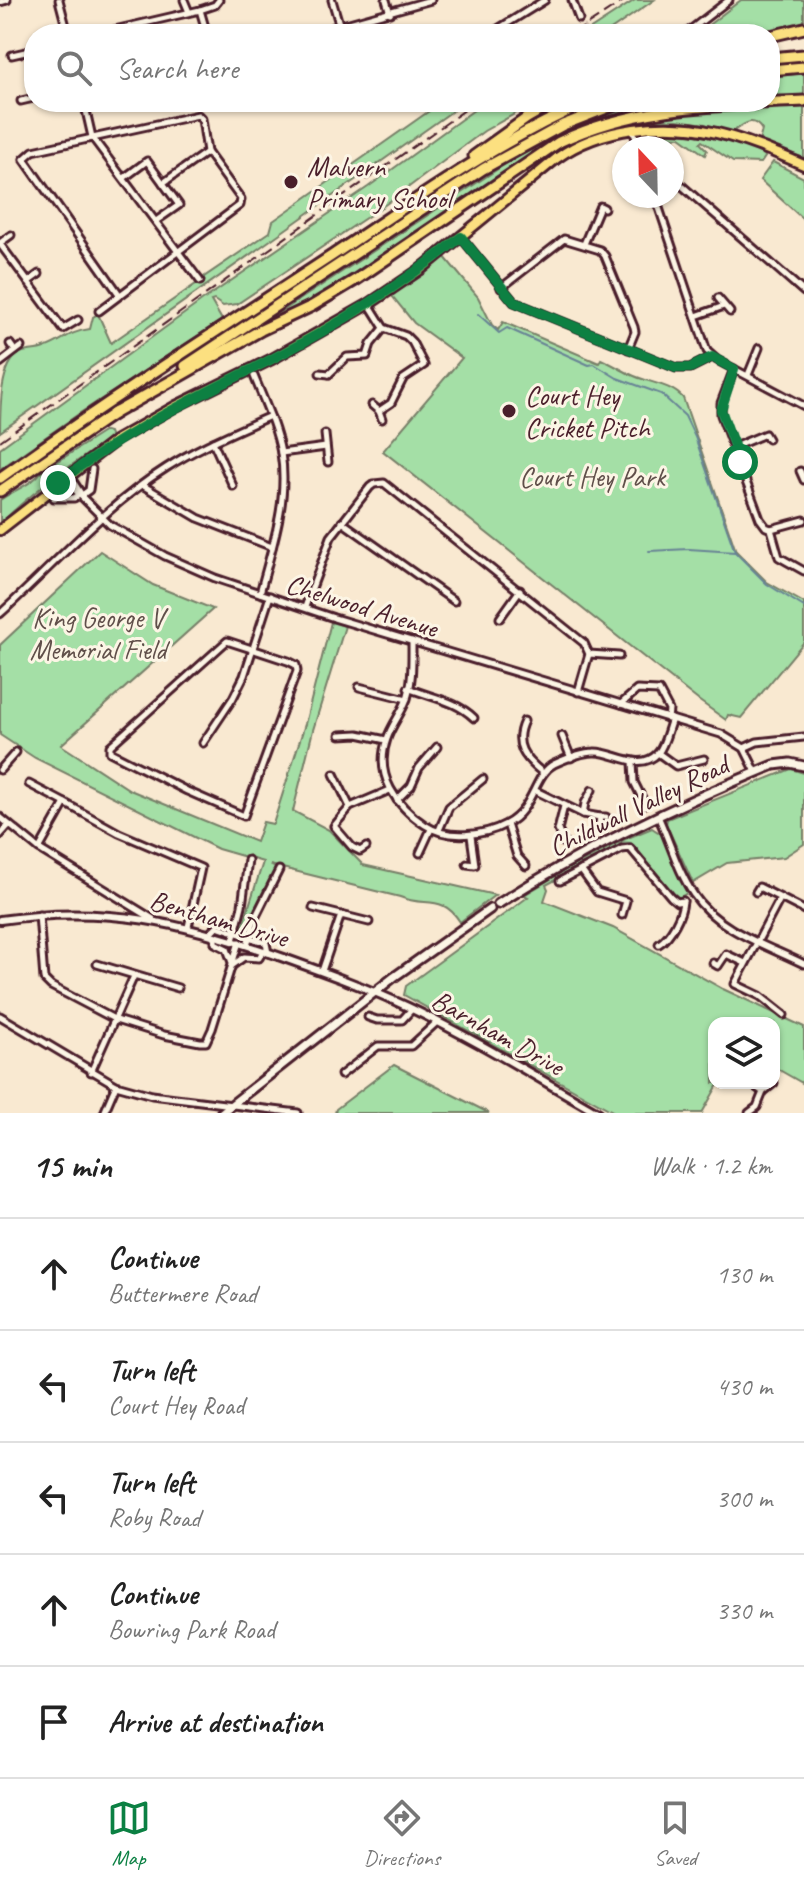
<!DOCTYPE html>
<html lang="en">
<head>
<meta charset="utf-8">
<style>
	:root { --surface:#fff; --page:#f2f2f2; --text:#222; --muted:#767676; --line:#e0e0e0; --accent:#0b8043 }
	body { margin:0; font-family:Caveat,sans-serif; background:var(--page); color:var(--text) }
	.controls { position:absolute; right:24px; bottom:24px; display:grid; overflow:hidden; border-radius:16px; box-shadow:0 2px 6px #0004 }
	.controls button { width:72px; height:72px; display:grid; place-items:center; padding:0; border:0; border-bottom:2px solid var(--line); background:var(--surface); color:var(--text); font:40px sans-serif }
	.compass { position:absolute; left:612px; top:136px; width:72px; height:72px; border-radius:50%; background:var(--surface); box-shadow:0 2px 6px #0004; rotate:338deg }
	.stop { position:absolute; width:24px; height:24px; margin:-18px; border:6px solid #0b8043; border-radius:50%; background:#fff }
	.stop.end { background:#0b8043; border-color:#fff; box-shadow:0 2px 8px #0008 }
	.list { margin:0; padding:0; list-style:none }
	h2 { display:flex; justify-content:space-between; align-items:center; height:104px; margin:0; padding:0 32px; font-size:34px }
	h2 small { font-size:26px; font-weight:400; color:var(--muted) }
	.list li { display:grid; grid-template-columns:52px 1fr auto; gap:24px; align-items:center; box-sizing:border-box; height:112px; padding:0 32px; border-top:2px solid var(--line) }
	.list b { display:block; font-size:30px; white-space:nowrap }
	.list p { margin:0; font-size:26px; white-space:nowrap; color:var(--muted) }
	.list em { font-size:26px; font-style:normal; color:var(--muted) }
	.icon { flex:none; width:44px; height:44px; fill:none; stroke:currentColor; stroke-width:2; stroke-linecap:round; stroke-linejoin:round }
	.map { position:relative; flex:none; width:804px; height:1113px; overflow:hidden }
	.search { position:absolute; background:var(--surface); box-shadow:0 2px 6px #0004; left:24px; right:24px; top:24px; height:88px; display:flex; align-items:center; gap:20px; box-sizing:border-box; padding:0 28px; border-radius:32px; color:var(--muted); font-size:30px }
	.sheet { height:664px; background:var(--surface) }
	nav { display:flex; justify-content:space-around; align-items:center; box-sizing:border-box; height:112px; border-top:2px solid var(--line); background:var(--surface); font-size:22px; color:var(--muted) }
	nav a { display:grid; justify-items:center; gap:4px }
	nav .on { color:var(--accent) }
	.map>svg:first-child { display:block }
	.green { fill:#a4dfa6; stroke:#777f68; stroke-width:2 }
	.lines { fill:none; stroke-linecap:round; stroke-linejoin:round }
	.stream { stroke:#678395; stroke-width:2 }
	.minor-tunnel { stroke:#d6c1b0; stroke-width:5; stroke-dasharray:5 2.5; stroke-linecap:butt }
	.minor-casing { stroke:#4a1f2b; stroke-width:11 }
	.tertiary-casing { stroke:#4a1f2b; stroke-width:12 }
	.secondary-casing { stroke:#4a1f2b; stroke-width:13 }
	.primary-casing { stroke:#4a1f2b; stroke-width:14 }
	.motorway-casing { stroke:#4a1f2b; stroke-width:15 }
	.minor { stroke:#fcf5e5; stroke-width:5 }
	.tertiary { stroke:#fcf5e5; stroke-width:6 }
	.secondary { stroke:#fcf5e5; stroke-width:7 }
	.primary { stroke:#fce080; stroke-width:8 }
	.motorway { stroke:#fce080; stroke-width:9 }
	.rail { stroke:#4a1f2b; stroke-width:2; stroke-dasharray:12 6; stroke-linecap:butt }
	.route { stroke:#0b8043; stroke-width:10 }
	.poi-dot { fill:#4a1f2b; stroke:#fcf5e5; stroke-width:3 }
	.labels { text-anchor:middle; stroke-width:6; stroke-linejoin:round; paint-order:stroke }
	.poi-label { font-size:28px; fill:#4a1f2b; stroke:#fcf5e5; text-anchor:start }
	.park-label { font-size:28px; fill:#604f4a; stroke:#fcf5e5 }
	.street-label { font-size:28px; fill:#4a1f2b; stroke:#fcf5e5 }
</style>
</head>
<body>
<div class="map">
<svg width="804" height="1113" viewBox="0 0 804 1113">
	<rect width="100%" height="100%" fill="#f9e9d1"/>
	<filter id="ink" filterUnits="userSpaceOnUse"><feTurbulence type="fractalNoise" baseFrequency=".0125" numOctaves="2"/><feDisplacementMap in="SourceGraphic" scale="16" xChannelSelector="R" yChannelSelector="G"/><feConvolveMatrix kernelMatrix="1 2 1 2 8 2 1 2 1" color-interpolation-filters="sRGB"/></filter>
	<g filter="url(#ink)">
		<g class="green">
			<path d="M635,0H654L605,34H583Z"/>
			<path d="M741,0H804V24L764,34H697Z"/>
			<path d="M804,73V97L770,99V77Z"/>
			<path d="M442,102H465L0,432C0,408 0,364 20,353C28,350 37,351 44,348C64,341 67,332 90,329L93,317L98,314L111,343L196,284L202,283L204,277L270,232L273,221Z"/>
			<path d="M485,102H536L484,131L382,207L237,304L223,306L214,300L211,301L222,320L80,413L0,469V448L203,300L368,187Z"/>
			<path d="M644,102H733C678,107 625,110 574,131L341,284L255,329L513,159L583,124Z"/>
			<path d="M804,104V158L759,142L762,130C751,112 741,129 729,133L705,124L677,120L639,121L677,113Z"/>
			<path d="M664,133C699,133 730,141 764,153L765,157L761,163L733,162L702,141L700,143L707,150L705,155L680,137L664,136Z"/>
			<path d="M773,162L804,178V220L760,180Z"/>
			<path d="M444,256L478,297L492,325L498,330L503,322L510,325L599,363L601,359C612,364 620,369 630,374C647,383 670,383 683,398L736,551L767,582L804,603V642L741,718L728,715L726,720L698,700L383,451L462,358L414,323L392,296Z"/>
			<path d="M105,431L109,432L111,438C72,465 33,490 0,524V500C11,492 34,483 40,473Z"/>
			<path d="M100,551L153,585L213,609L61,745L130,790L256,842L263,822L273,824L305,724L331,622L345,626L313,730L293,811L329,830L363,865L495,895L460,922C442,893 425,908 400,897L270,865L278,869L249,931L242,928L263,862L218,849L35,758L0,735V645Z"/>
			<path d="M791,769L804,773V844L784,857L727,863L693,883L666,824L667,819Z"/>
			<path d="M652,828L661,834L687,893L677,899L631,843L618,842Z"/>
			<path d="M617,843L630,845L613,849L546,885L548,889L544,901L613,928L723,989L804,1027V1084L774,1067V1023H714V1083H719L702,1113H616L404,995L406,986L528,897L524,895L559,874L521,894L602,846L603,848L576,865Z"/>
			<path d="M394,1065L489,1113H335L336,1109Z"/>
		</g>
		<g class="lines">
			<g class="stream">
				<path d="M478,314L499,333L507,328L589,365L594,364L617,378L661,394L685,416L695,437L735,552L767,584L804,607"/>
				<path d="M649,551L689,549L735,552"/>
			</g>
			<path class="minor-tunnel" d="M579,19L588,34"/>
			<g class="minor-casing">
				<g id="minor">
					<path d="M59,0L68,34"/>
					<path d="M184,0L189,12"/>
					<path d="M332,0L340,27"/>
					<path d="M386,0L390,13"/>
					<path d="M572,0L579,19"/>
					<path d="M0,2L7,0"/>
					<path d="M200,10L207,34"/>
					<path d="M97,34L200,10L215,5L219,0"/>
					<path d="M310,34L431,0"/>
					<path d="M490,34L545,0"/>
					<path d="M685,34L729,0"/>
					<path d="M12,55L34,50"/>
					<path d="M21,101L34,98"/>
					<path d="M84,102L92,137L200,281"/>
					<path d="M633,130L639,148"/>
					<path d="M672,177L804,292"/>
					<path d="M124,178L147,161L179,205L156,221"/>
					<path d="M163,183L207,152"/>
					<path d="M655,196L707,351L717,360L804,406"/>
					<path d="M461,237L514,302L676,368H690L712,357"/>
					<path d="M0,243L11,235"/>
					<path d="M0,244L63,329L78,320"/>
					<path d="M584,244L600,206L604,208"/>
					<path d="M28,282L39,274"/>
					<path d="M501,288L564,239L600,250L605,256L634,327L635,332L628,349"/>
					<path d="M718,298L730,312"/>
					<path d="M369,304L384,328L406,336L412,342L424,365L403,379L391,403L379,411"/>
					<path d="M99,311L240,205L241,199L207,152L202,119L198,115L33,151L24,159L119,294"/>
					<path d="M696,316L724,306"/>
					<path d="M10,344L15,351"/>
					<path d="M0,363L21,347"/>
					<path d="M734,369L721,403V415L760,519L766,527L771,529L804,520"/>
					<path d="M320,373L329,374"/>
					<path d="M329,374L347,357L367,356L371,344L384,328"/>
					<path d="M748,375L759,348"/>
					<path d="M254,376C264,401 276,426 281,453C289,500 272,547 260,593"/>
					<path d="M372,405L379,411"/>
					<path d="M379,411L382,419"/>
					<path d="M325,434L328,462"/>
					<path d="M213,442L233,486"/>
					<path d="M734,447L765,434L768,439"/>
					<path d="M281,453L326,447"/>
					<path d="M800,471L804,480"/>
					<path d="M69,475L80,492"/>
					<path d="M64,479L110,525L165,556L215,578L334,618L721,734L744,748L756,772"/>
					<path d="M142,485L198,518L272,547"/>
					<path d="M82,495L89,490L92,469"/>
					<path d="M54,498H74L81,494"/>
					<path d="M342,522L454,601"/>
					<path d="M771,529L779,557L804,571"/>
					<path d="M305,607L331,537L370,487L374,484L384,483L584,643L589,654L578,692"/>
					<path d="M0,614C54,565 104,507 166,468C198,447 235,432 270,416"/>
					<path d="M500,618L520,590"/>
					<path d="M227,641L288,661L296,665L297,671L244,816L187,791L110,752V746Z"/>
					<path d="M412,641C412,660 413,684 406,701C401,714 391,726 387,739C374,775 396,806 425,825C447,840 484,836 506,824C534,810 534,774 554,764C565,759 582,752 594,752C614,751 640,773 658,753C665,745 668,729 672,719"/>
					<path d="M589,654L619,656"/>
					<path d="M359,687L407,699"/>
					<path d="M408,688C432,698 455,700 474,718"/>
					<path d="M621,704L637,690L659,691L669,710L668,719"/>
					<path d="M524,721C513,744 524,758 543,773"/>
					<path d="M340,735L358,734L386,740"/>
					<path d="M562,736L571,758"/>
					<path d="M203,743L233,698L244,676L270,596"/>
					<path d="M744,748L757,742L804,737"/>
					<path d="M658,753L676,766L704,759"/>
					<path d="M633,761L634,782L645,804"/>
					<path d="M0,770L16,752"/>
					<path d="M334,774L350,807"/>
					<path d="M29,784L65,803"/>
					<path d="M536,791L583,814L600,817"/>
					<path d="M397,800L411,786L419,768L437,747"/>
					<path d="M564,806L558,830L564,843"/>
					<path d="M583,814L585,803L592,790"/>
					<path d="M658,816C670,842 678,872 694,895C717,930 768,946 804,964"/>
					<path d="M0,817L39,849L153,919"/>
					<path d="M507,824L517,856L526,866"/>
					<path d="M599,824L600,817H606"/>
					<path d="M439,830L449,807L483,779"/>
					<path d="M0,835L9,825"/>
					<path d="M366,847L360,851L352,847L334,826L350,807L390,790"/>
					<path d="M39,849L65,803L119,833L201,868L188,927"/>
					<path d="M420,853L431,829"/>
					<path d="M467,864L475,865L471,836"/>
					<path d="M581,870L597,892L626,901L622,915"/>
					<path d="M560,881L622,849L630,848L671,897L677,902L683,901"/>
					<path d="M756,892L759,887L804,910"/>
					<path d="M780,899L735,984L760,996L784,1015"/>
					<path d="M313,908L369,922"/>
					<path d="M39,915L44,979L51,986L116,1020L164,1035L200,1042H206L212,1029L239,942"/>
					<path d="M210,933L217,926L266,943L268,953"/>
					<path d="M215,936V943L227,949L233,965L244,957L259,958L263,951"/>
					<path d="M233,941L242,906L248,860"/>
					<path d="M659,944C671,936 682,915 683,901"/>
					<path d="M247,945L255,918L279,870"/>
					<path d="M713,963L718,966L726,954L745,963"/>
					<path d="M97,964L178,988"/>
					<path d="M322,971L341,915"/>
					<path d="M0,1016L116,1085L152,1095L298,1113"/>
					<path d="M368,1017L377,1020H402L412,1009"/>
					<path d="M91,1072L134,976"/>
					<path d="M341,1075L378,1046H411L437,1022"/>
					<path d="M750,1083L763,1092"/>
					<path d="M104,1113L116,1085"/>
					<path d="M749,1113L757,1107L763,1092L774,1083"/>
				</g>
			</g>
			<g class="tertiary-casing">
				<path id="tertiary" d="M0,920C107,904 184,923 284,958C326,973 368,988 408,1007C473,1038 536,1077 599,1113"/>
			</g>
			<g class="secondary-casing">
				<g id="secondary">
					<path d="M498,904C585,848 678,804 774,765L790,763L804,766"/>
					<path d="M221,1113L394,977L490,909"/>
				</g>
			</g>
			<g class="primary-casing">
				<path id="primary" d="M0,530L116,440L176,406L272,359L369,304L421,269L557,158C600,127 666,120 717,133C747,140 776,153 804,165"/>
			</g>
			<g class="motorway-casing">
				<g id="motorway">
					<path d="M770,36L804,28"/>
					<path d="M770,58L804,55"/>
					<path d="M770,70L804,67"/>
					<path d="M474,156L527,118L555,102"/>
					<path d="M185,366L483,169L563,125L622,102"/>
					<path d="M113,414L261,330L312,306L357,279L559,142C636,105 720,105 804,101"/>
					<path d="M0,478C108,400 222,328 333,255C416,200 497,141 588,102"/>
					<path d="M0,491L116,412"/>
				</g>
			</g>
			<use href="#minor" class="minor"/>
			<use href="#tertiary" class="tertiary"/>
			<use href="#secondary" class="secondary"/>
			<use href="#primary" class="primary"/>
			<use href="#motorway" class="motorway"/>
			<g class="rail">
				<path d="M573,34L625,0"/>
				<path d="M0,441L476,102"/>
			</g>
		</g>
	</g>
	<g class="lines" filter="url(#ink)">
		<path class="route" d="M58,483C127,430 193,399 270,360C338,325 402,285 461,237L514,302L676,368H690L712,357L734,369L721,410L740,462"/>
	</g>
	<g class="poi-dot">
		<circle cx="291" cy="182" r="8"/>
		<circle cx="509" cy="411" r="8"/>
	</g>
	<g class="labels">
		<g class="poi-label">
			<text x="307" y="176">Malvern<tspan x="307" dy="32">Primary School</tspan></text>
			<text x="525" y="405">Court Hey<tspan x="525" dy="32">Cricket Pitch</tspan></text>
		</g>
		<g class="park-label">
			<text x="592" y="486">Court Hey Park</text>
			<text x="98" y="627">King George V<tspan x="98" dy="32">Memorial Field</tspan></text>
		</g>
		<g class="street-label">
			<text transform="translate(362 605) rotate(17)" y="10">Chelwood Avenue</text>
			<text transform="translate(638 805) rotate(-26)" y="10">Childwall Valley Road</text>
			<text transform="translate(219 918) rotate(16)" y="10">Bentham Drive</text>
			<text transform="translate(498 1032) rotate(29)" y="10">Barnham Drive</text>
		</g>
	</g>
</svg>
<div class="controls">
<button><svg class="icon" aria-label="layers" viewBox="0 0 24 24"><path d="M12 4l9 5-9 5-9-5zM3 14l9 5 9-5"/></svg></button>
</div>
<svg class="compass" viewBox="-18 -18 36 36"><path d="M0-13l5 13h-10z" fill="#e53935"/><path d="M0 13l5-13h-10z" fill="#767676"/></svg>
<div class="stop" style="left:740px;top:462px"></div>
<div class="stop end" style="left:58px;top:483px"></div>
<div class="search"><svg class="icon" aria-label="search" viewBox="0 0 24 24"><circle cx="10" cy="10" r="6"/><path d="M15 15l6 6"/></svg>Search here</div>
</div>
<section class="sheet">
<h2>15 min<small>Walk · 1.2 km</small></h2>
<ul class="list">
<li><svg class="icon" aria-label="ahead" viewBox="0 0 24 24"><path d="M12 20V5M6 11l6-6 6 6"/></svg><div><b>Continue</b><p>Buttermere Road</p></div><em>130 m</em></li>
<li><svg class="icon" aria-label="left" viewBox="0 0 24 24"><path d="M17 20v-9H6M10 6l-5 5 5 5"/></svg><div><b>Turn left</b><p>Court Hey Road</p></div><em>430 m</em></li>
<li><svg class="icon" aria-label="left" viewBox="0 0 24 24"><path d="M17 20v-9H6M10 6l-5 5 5 5"/></svg><div><b>Turn left</b><p>Roby Road</p></div><em>300 m</em></li>
<li><svg class="icon" aria-label="ahead" viewBox="0 0 24 24"><path d="M12 20V5M6 11l6-6 6 6"/></svg><div><b>Continue</b><p>Bowring Park Road</p></div><em>330 m</em></li>
<li><svg class="icon" aria-label="arrive" viewBox="0 0 24 24"><path d="M6 21V4h12l-3 4 3 4H6"/></svg><div><b>Arrive at destination</b></div></li>
</ul>
</section>
<nav>
<a class="on"><svg class="icon" aria-label="map" viewBox="0 0 24 24"><path d="M3 6l6-2 6 2 6-2v14l-6 2-6-2-6 2zM9 4v14M15 6v14"/></svg>Map</a>
<a><svg class="icon" aria-label="directions" viewBox="0 0 24 24"><path d="M12 3l9 9-9 9-9-9zM9 14v-3h6M13 9l2 2-2 2"/></svg>Directions</a>
<a><svg class="icon" aria-label="saved" viewBox="0 0 24 24"><path d="M7 4h10v16l-5-4-5 4z"/></svg>Saved</a>
</nav>
</body>
</html>
